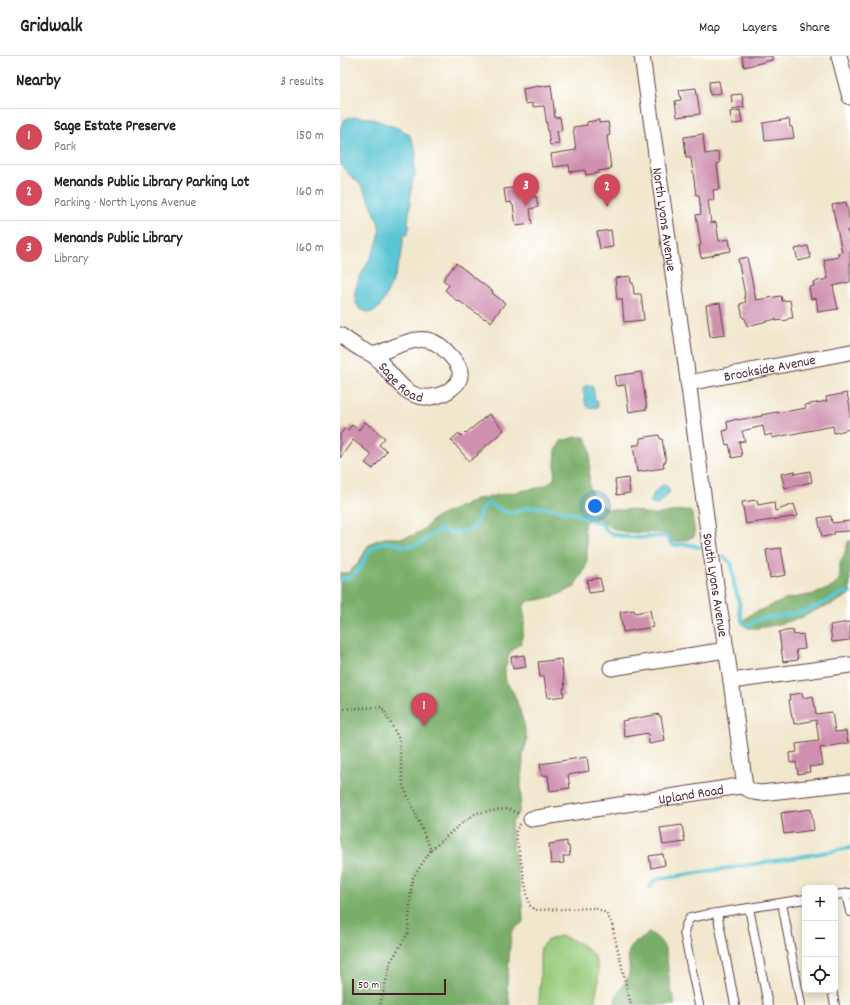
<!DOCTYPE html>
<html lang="en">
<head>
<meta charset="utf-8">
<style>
	:root { --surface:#fff; --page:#f2f2f2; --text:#222; --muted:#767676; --line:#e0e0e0; --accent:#d1495b }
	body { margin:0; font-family:Dekko,sans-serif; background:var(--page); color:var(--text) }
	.controls { position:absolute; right:12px; bottom:12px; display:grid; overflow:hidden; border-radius:6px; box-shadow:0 2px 10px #0003 }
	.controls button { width:36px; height:36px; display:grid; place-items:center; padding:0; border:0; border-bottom:1px solid var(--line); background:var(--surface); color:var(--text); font:20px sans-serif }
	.scale { position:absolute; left:12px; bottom:10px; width:94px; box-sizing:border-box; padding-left:4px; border:2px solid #4a1f2b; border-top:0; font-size:11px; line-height:14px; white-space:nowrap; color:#4a1f2b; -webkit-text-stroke:3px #fff; paint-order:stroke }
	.you { position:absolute; left:255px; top:450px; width:14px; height:14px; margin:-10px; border:3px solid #fff; border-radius:50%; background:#1a73e8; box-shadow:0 0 0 6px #1a73e833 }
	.badge { display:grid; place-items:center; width:26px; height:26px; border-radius:50%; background:var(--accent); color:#fff; font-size:13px; font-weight:700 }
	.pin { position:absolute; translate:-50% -33px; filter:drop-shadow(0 1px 2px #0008) }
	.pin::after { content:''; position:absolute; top:21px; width:14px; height:12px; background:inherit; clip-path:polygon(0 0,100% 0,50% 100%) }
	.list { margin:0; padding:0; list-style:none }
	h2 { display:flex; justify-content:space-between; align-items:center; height:52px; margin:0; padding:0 16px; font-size:17px }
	h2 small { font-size:13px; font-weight:400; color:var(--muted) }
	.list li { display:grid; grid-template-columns:26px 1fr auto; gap:12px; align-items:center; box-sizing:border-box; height:56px; padding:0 16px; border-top:1px solid var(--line) }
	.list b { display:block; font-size:15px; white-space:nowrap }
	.list p { margin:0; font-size:13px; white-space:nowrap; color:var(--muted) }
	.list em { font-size:13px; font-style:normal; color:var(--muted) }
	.icon { flex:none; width:22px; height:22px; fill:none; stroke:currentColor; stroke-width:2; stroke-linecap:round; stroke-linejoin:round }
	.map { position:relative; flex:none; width:510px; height:949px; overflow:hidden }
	header { display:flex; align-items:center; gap:24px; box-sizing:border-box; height:56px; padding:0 20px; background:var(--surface); border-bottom:1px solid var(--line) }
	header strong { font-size:19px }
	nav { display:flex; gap:22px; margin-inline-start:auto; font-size:14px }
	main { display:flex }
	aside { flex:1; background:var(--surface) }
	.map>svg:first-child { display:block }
	.green { fill:#97ca7a; stroke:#707452 }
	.forest { fill:#79ae6a; stroke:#62664a }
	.water { fill:#5ac5d3; stroke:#52727f }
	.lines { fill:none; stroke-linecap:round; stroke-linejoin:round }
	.stream { stroke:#5ac5d3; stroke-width:4 }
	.building { fill:#cf90af }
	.service-casing { stroke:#633d43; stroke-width:10 }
	.minor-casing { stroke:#633d43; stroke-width:17 }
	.path { stroke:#633d43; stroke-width:2.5; stroke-dasharray:1 3; stroke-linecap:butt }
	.service { stroke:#fff; stroke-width:8 }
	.minor { stroke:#fff; stroke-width:15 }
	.labels { text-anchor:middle; stroke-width:4; stroke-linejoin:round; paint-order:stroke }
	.street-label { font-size:14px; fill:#4a1f2b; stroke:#fff }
</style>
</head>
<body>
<header>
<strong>Gridwalk</strong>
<nav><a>Map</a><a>Layers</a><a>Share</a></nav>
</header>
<main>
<aside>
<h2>Nearby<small>3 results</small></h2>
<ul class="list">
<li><span class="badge">1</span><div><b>Sage Estate Preserve</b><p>Park</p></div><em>150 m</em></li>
<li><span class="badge">2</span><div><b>Menands Public Library Parking Lot</b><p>Parking · North Lyons Avenue</p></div><em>160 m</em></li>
<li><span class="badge">3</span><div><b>Menands Public Library</b><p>Library</p></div><em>160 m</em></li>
</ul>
</aside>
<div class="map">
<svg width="510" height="949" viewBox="0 0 510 949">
	<rect width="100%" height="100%" fill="#fff"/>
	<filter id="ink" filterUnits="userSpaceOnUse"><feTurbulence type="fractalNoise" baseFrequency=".025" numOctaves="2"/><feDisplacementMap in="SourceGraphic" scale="8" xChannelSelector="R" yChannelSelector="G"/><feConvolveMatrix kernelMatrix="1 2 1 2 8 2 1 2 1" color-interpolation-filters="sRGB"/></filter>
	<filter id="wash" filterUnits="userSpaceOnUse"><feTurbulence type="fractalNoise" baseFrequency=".012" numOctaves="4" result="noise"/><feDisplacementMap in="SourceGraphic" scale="16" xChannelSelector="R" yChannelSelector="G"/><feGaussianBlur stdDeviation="0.9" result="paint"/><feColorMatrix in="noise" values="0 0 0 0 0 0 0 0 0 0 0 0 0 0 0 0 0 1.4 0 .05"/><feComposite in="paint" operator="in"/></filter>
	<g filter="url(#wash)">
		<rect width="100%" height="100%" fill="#f1e7cd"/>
		<path class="green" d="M219,880C227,881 235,885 242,889C257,899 260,910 258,927C257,935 254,942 255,949H199L200,925V899L201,891L206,885Z"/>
		<g class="forest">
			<path d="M236,381H244L246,382L249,390L250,400L249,429L252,439L261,449L268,453L282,454L291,453L311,459L326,457L336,455L347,454H349L352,458L355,478L354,480L347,484L333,486L326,478L324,477C307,476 288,479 272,472C267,469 262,464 256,462C251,463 245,464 244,470C246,485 250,501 244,515C241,521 236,525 235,531L218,539L198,544L189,545L185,548L183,552L185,563L181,587L172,594L168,601L167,608L165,612V620L166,625L174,638L180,655L184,668L187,685L183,698V716L181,726V743L179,756L172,767L171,777L182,845L183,865L182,867L173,874L171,878L169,902L167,931L170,949H0V517H7L9,516L19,506L28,490L35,485L45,482H62L74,479L85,472L92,464L99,460L136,443L197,432L206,429L214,423L216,394L221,385Z"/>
			<path d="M510,484V538L491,549L480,552L460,562L439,568L419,572H408L403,569L402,567L404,564L411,558L447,543L475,538L492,531L498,526L500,519V506L504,499L508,486Z"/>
			<path d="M308,877H310C330,888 326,902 329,921C330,930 333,940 335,949H275C275,945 276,940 278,937C282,931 287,925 289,918C291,909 285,899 291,891C295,884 304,884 308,877Z"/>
		</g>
		<g class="water">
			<path d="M15,61L30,62L58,72L69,78L75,92L76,97L74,113L76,120L73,121L72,126L68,169L70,170L67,179H64L63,180C63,186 63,193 61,199C59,209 44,251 35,255C30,258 25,255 20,253C0,231 44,198 39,170C37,160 27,139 22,131C16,123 2,115 0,106C0,98 0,84 0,76C2,64 3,62 15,61Z"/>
			<path d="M250,329L253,331L255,344H257L258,351L249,352L246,350L243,333L245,330Z"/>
			<path d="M323,429C327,429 330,433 329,437L320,447L317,448L315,447L313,449L310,445L312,443C312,438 318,432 323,429Z"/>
		</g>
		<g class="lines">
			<g class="stream">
				<path d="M384,501L391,507L392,510L394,528L399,546L400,558L402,564L406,569C413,568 418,564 424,562C436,560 449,559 461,556C475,553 488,544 501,538L506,537H510"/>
				<path d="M0,523C9,523 18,517 22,509C24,505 25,501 28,497C30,494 34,491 37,489C48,482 58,491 70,490C81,490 90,479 99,474C104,474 108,476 112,477C119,477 128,474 134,471C140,463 138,450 150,448L165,456L173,457L188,451L212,452L235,458L262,468L267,475L273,478L287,481L298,482L323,480L327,481L332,488L335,489L347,488L359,491"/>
				<path d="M310,831L313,826L319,823L459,801L510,792"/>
			</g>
		</g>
		<g id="blocks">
			<g class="building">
				<path d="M402,0H432V4L404,11Z"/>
				<path d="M379,25L381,37L370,39L369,26Z"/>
				<path d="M211,29L215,62L220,61L222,74L217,75L219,88L210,89L204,50L192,51V47L185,48L183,33L199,30V31Z"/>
				<path d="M356,32L360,58L337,61L335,45L341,44L339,34Z"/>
				<path d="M402,38L404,51L393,53L391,39Z"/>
				<path d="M400,54L402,67L392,68L390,56Z"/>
				<path d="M449,63L450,71H452L454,82L425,85L423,67Z"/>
				<path d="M259,64V67L268,66L270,79L267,80L271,113L258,115L259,117L246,119L245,114L230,116L229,109L213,111L211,98L236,94L233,71L247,69V66Z"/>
				<path d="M363,78L365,98L378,96L380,107L377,108L380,133L373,134L374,144H368L371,167L376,166L379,185L389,183L391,195L374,198V199L361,202L359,190L361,189L356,159L361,158L359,139H356L351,102H346L344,81Z"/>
				<path d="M186,130L188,141L196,140L198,151L190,153L192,168L176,170L173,149H172L171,146L166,147L164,133Z"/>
				<path d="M506,146L510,168V174H507L510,186V226L493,230L498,253L478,256L476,242L471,243L469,231L474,230L473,226L488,223L484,204L499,201L498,197L502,196L492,149Z"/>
				<path d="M271,174L273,191L260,193L257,176Z"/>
				<path d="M468,190L471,202L458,205L455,193Z"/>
				<path d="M407,201L416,244L441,240L442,245L450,244L453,262H449L447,264L443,265L441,264L436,265V263L407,270L405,262H403L400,248L406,246L404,239H405L398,203Z"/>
				<path d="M116,207L153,236L152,237L165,247L151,266L146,262L145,263L119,245L118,246L105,234L109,229L103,224Z"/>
				<path d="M290,220L291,227H293L294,238H301L304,264L284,266L282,243H277L275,222Z"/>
				<path d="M380,247L385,279L370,281L366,249Z"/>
				<path d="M301,316L307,353L289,356L285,329L276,330L274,320Z"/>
				<path d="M507,337L510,351V373L494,377L493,370L432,382V378L425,380L423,370L402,375L405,385L399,386L402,400L392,402L389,388L386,389L383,375L388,374L387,366L397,363V364L422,360L421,359L437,356V357L466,352L465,349L487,345L486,341Z"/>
				<path d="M149,358L164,374L137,398L138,399L129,405L111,384L119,377L121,380L125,376L126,377Z"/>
				<path d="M25,366L45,382L39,389L47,395L33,413L25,407L32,399L13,384L0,402V379L5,372L8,374L12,369L19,374Z"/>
				<path d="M319,379L320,383H322L326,406L323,407L324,412L297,416L293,389H299V387L300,386V382Z"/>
				<path d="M455,415V418L470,415L472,426L445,432L441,418Z"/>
				<path d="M288,422L290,437L277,439L275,424Z"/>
				<path d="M417,444L418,449L434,446L435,455L454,448L458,460L406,468L402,446Z"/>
				<path d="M491,460L492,467L510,465V475L494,476V479L482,481L478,462Z"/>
				<path d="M441,492L446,519L430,522L426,494Z"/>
				<path d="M260,522L263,535L249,537L247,524Z"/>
				<path d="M294,554L295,557L310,554L313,571L283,576L280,556Z"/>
				<path d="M510,566V584L492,586L490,569Z"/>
				<path d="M453,574L454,579L463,578L465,593L456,594L458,604L443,606L439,576Z"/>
				<path d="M184,599L186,611L173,613L171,601Z"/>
				<path d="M221,603L225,632H223L224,640L208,642L207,635H206L204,620L200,621L198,606Z"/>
				<path d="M462,637L463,642L473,640L476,658L492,656L495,676L506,675L508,687L480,692L483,709L469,711L470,716L458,718L456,706L450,707L449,697L457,696L456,688L479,685L476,664L454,668L453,662H452L449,644H450L449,639Z"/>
				<path d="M319,658L320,661L321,660L325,685L309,688L308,677L285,681L282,665Z"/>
				<path d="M247,701L249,715L228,719L230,732L210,735L208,719L202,720L200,708Z"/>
				<path d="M471,753L474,774L444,778L441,757Z"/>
				<path d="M342,769L345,786L323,789L320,772Z"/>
				<path d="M227,785V790H229L230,800H223L224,807L211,808L209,788Z"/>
				<path d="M323,798L325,809L311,812L309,800Z"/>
			</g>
		</g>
	</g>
	<g filter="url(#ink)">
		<use href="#blocks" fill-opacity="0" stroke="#633d43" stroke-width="1"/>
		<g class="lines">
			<g class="service-casing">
				<g id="service">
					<path d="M506,838L510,856"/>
					<path d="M495,839L510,837"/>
					<path d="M442,847L461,949"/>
					<path d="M409,852L428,949"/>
					<path d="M377,857L395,949"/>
					<path d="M492,934L495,949"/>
					<path d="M359,949L344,876L346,869L350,862L364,859L465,843"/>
				</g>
			</g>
			<g class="minor-casing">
				<g id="minor">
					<path id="s1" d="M302,0L346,309L370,491L391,625L405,731"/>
					<path d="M499,0L510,41"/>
					<path id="s2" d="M0,279C7,284 14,289 21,293C25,295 30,297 34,300C52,315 63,344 91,341C99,340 107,337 113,331C119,327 122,319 119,312C117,306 111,300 106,295C83,271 59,291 33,299"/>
					<path id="s3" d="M348,327L510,296"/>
					<path d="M271,612L386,594"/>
					<path d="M391,625L510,609"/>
					<path id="s4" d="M191,763L393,731L402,730L414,736L421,737L510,727"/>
				</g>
			</g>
			<g class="path">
				<path d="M0,653L42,651L59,683L63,729L91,794L72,823L68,877L51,905L40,949H41"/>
				<path d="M180,768L176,774V779L189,848L191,851L197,854L253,852C263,853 269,859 272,869L291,949"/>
				<path d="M91,794L117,771L136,757L168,753L180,758"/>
			</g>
			<use href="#service" class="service"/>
			<use href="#minor" class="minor"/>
		</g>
	</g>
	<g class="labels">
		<g class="street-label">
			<text dy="5" stroke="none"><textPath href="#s1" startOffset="165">North Lyons Avenue</textPath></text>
			<text dy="5" stroke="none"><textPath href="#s3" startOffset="83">Brookside Avenue</textPath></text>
			<text dy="5" stroke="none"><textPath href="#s2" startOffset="78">Sage Road</textPath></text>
			<text dy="5" stroke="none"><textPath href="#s1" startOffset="534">South Lyons Avenue</textPath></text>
			<text dy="5" stroke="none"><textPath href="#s4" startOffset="162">Upland Road</textPath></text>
		</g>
	</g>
</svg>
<div class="controls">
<button>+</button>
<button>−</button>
<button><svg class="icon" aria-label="locate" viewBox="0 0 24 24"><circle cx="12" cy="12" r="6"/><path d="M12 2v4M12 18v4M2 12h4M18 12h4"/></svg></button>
</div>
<div class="scale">50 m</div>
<div class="you"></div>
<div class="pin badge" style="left:84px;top:670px">1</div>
<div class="pin badge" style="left:267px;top:151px">2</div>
<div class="pin badge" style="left:186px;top:150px">3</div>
</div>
</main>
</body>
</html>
